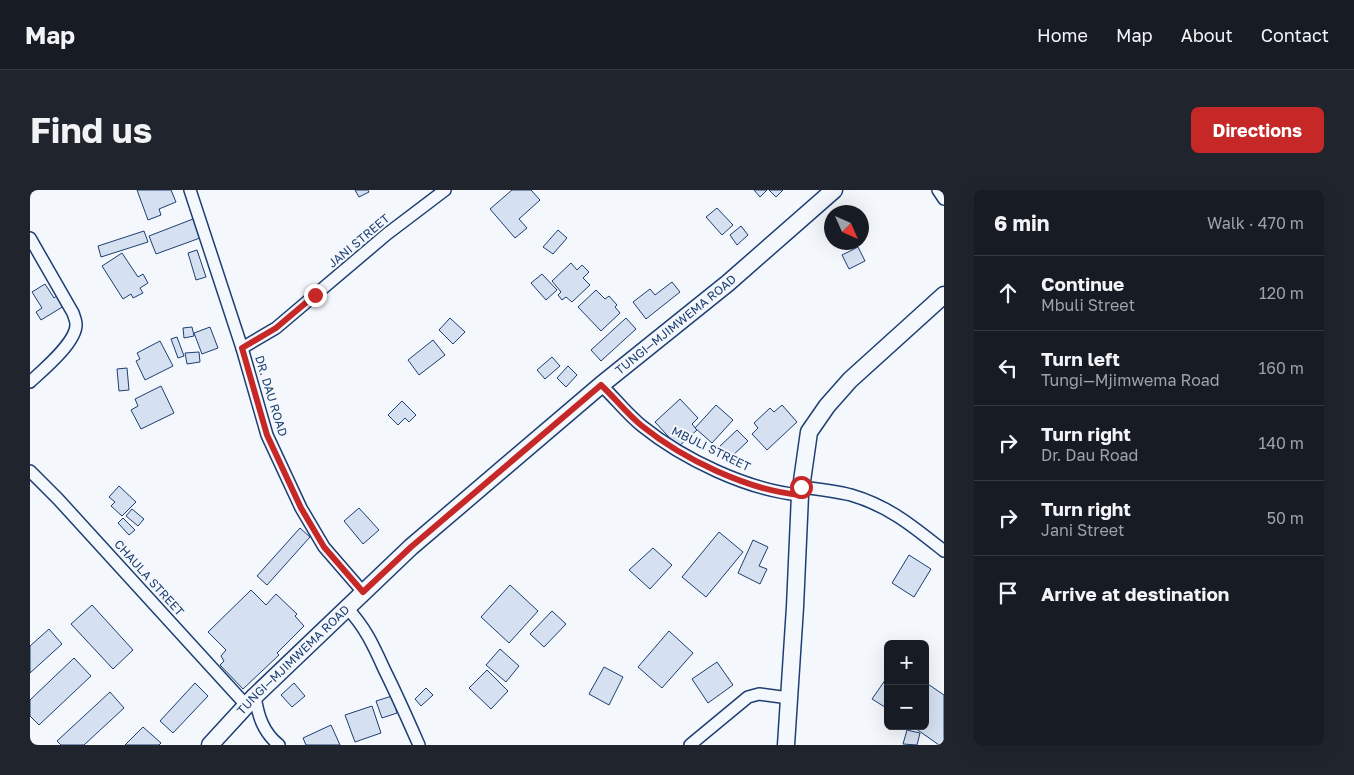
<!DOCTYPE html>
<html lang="en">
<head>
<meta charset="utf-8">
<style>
	:root { --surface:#171b24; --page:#20242c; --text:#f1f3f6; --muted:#9ea1a6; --line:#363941; --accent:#c62828 }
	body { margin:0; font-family:"Golos Text",sans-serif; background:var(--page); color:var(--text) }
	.controls { position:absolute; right:15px; bottom:15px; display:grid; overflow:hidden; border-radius:8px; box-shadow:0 5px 20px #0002 }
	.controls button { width:45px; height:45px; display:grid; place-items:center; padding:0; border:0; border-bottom:1px solid var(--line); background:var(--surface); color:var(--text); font:25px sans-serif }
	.compass { position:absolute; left:794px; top:15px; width:45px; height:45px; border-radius:50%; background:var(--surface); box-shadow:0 5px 20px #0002; rotate:135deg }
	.stop { position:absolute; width:15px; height:15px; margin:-11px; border:4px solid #c62828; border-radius:50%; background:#fff }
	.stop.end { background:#c62828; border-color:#fff; box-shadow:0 1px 5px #0008 }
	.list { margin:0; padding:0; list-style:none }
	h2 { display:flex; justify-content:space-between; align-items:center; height:65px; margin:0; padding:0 20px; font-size:21px }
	h2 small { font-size:16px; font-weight:400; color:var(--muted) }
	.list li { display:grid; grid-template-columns:32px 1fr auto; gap:15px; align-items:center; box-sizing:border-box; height:75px; padding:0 20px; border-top:1px solid var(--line) }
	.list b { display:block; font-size:19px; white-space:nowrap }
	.list p { margin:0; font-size:16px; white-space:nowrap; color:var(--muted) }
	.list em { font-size:16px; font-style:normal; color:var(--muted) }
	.icon { flex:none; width:28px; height:28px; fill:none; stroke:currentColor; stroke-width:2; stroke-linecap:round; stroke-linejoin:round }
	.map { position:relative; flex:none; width:914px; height:555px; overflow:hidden; border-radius:8px }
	header { display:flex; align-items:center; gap:30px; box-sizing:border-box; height:70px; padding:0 25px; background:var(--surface); border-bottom:1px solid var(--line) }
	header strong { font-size:24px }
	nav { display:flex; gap:28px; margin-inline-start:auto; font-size:18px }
	.intro { display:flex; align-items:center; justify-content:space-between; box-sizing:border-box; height:120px; padding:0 30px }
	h1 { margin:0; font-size:35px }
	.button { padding:12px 22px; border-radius:8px; background:var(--accent); color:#fff; font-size:18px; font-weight:700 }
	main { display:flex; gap:30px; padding:0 30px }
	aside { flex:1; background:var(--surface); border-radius:8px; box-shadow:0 5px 20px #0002 }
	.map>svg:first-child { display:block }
	.building { fill:#d5e0f0; stroke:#1d3f73 }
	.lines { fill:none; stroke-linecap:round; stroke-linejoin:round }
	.street-casing { stroke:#1d3f73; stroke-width:14 }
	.secondary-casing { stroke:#1d3f73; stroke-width:19 }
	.street { stroke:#f4f7fb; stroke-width:11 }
	.secondary { stroke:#f4f7fb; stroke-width:16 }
	.route { stroke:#c62828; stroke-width:6 }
	.labels { text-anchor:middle; stroke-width:4; stroke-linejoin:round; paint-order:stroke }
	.street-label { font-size:12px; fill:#1d3f73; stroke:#f4f7fb }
</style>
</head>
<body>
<header>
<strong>Map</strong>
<nav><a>Home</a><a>Map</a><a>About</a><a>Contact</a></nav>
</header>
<div class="intro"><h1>Find us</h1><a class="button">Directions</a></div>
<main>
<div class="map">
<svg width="914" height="555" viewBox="0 0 914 555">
	<rect width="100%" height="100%" fill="#f4f7fb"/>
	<g class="building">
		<path d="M107,0H141L146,12L129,19L131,25L118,30Z"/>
		<path d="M325,0H338L339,2L329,7Z"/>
		<path d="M482,0H501L510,10L489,29L497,38L485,48L460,19Z"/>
		<path d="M724,0H737L730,7Z"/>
		<path d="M739,0H753L746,7Z"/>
		<path d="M687,18L703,35L692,45L676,27Z"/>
		<path d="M163,29L170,48L126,64L119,46Z"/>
		<path d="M711,36L718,45L707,55L700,45Z"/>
		<path d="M528,40L537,48L523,64L513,57Z"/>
		<path d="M114,41L118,52L71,67L68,56Z"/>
		<path d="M828,57L835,71L819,79L812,65Z"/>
		<path d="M167,60L176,87L166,90L158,63Z"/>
		<path d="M92,63L108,87L113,84L118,93L110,98L113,103L103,108L101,104L93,109L72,76Z"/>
		<path d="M541,73L547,80L552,75L559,82L553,88L560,95L542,112L536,107L532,110L528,105L531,102L522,91Z"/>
		<path d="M512,84L527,100L516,110L501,93Z"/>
		<path d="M642,92L650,102L616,129L603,112L620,99L625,105Z"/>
		<path d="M15,94L24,108L28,105L34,116L11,130L6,122L12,118L2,102Z"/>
		<path d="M566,100L575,109L579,106L587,115L585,117L590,123L571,141L548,117Z"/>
		<path d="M420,128L435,142L423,154L409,140Z"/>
		<path d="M596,128L606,139L571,171L561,160Z"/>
		<path d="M162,137L164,146L154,148L153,138Z"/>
		<path d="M180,137L188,158L172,164L164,143Z"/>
		<path d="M147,147L154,166L148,168L141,149Z"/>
		<path d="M403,150L415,165L389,185L378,170Z"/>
		<path d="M130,151L143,176L115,190L106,171L110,169L107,163Z"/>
		<path d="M169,162L170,172L157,174L155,163Z"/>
		<path d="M522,167L530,176L515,189L507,180Z"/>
		<path d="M538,176L547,185L536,197L527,188Z"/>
		<path d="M97,178L99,200L89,201L87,179Z"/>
		<path d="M131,196L144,223L111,239L101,220L108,216L105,209Z"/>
		<path d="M650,209L668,228L662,234L667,240L648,257L625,232Z"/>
		<path d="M372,211L386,225L379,232L375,228L368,235L358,225Z"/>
		<path d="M686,215L703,230L682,253L665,238Z"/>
		<path d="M752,215L767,232L737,260L722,244L728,238L724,233L740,218L744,222Z"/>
		<path d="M707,240L718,251L700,268L689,257Z"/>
		<path d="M89,296L106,312L92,326L81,316L85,312L79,307Z"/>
		<path d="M329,318L349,340L333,354L314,331Z"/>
		<path d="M102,319L114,329L108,336L96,326Z"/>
		<path d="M93,328L105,340L99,345L88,333Z"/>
		<path d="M270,338L280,347L237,395L227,386Z"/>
		<path d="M689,342L713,362L676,407L652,387Z"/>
		<path d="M723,350L738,357L729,376L737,379L730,394L708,383Z"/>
		<path d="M623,358L642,375L620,399L599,380Z"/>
		<path d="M879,365L901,379L884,407L862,393Z"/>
		<path d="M480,395L508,421L479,453L451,427Z"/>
		<path d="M221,400L236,415L246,404L267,424L265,426L274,436L247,463L249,465L213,499L190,475L194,471L191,466L196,460L178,442Z"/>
		<path d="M62,415L103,460L83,479L41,434Z"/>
		<path d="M522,421L536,434L514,457L500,444Z"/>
		<path d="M19,439L32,454L0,483V456Z"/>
		<path d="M639,441L663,463L632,498L608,477Z"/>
		<path d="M470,459L489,476L476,492L456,475Z"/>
		<path d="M44,468L61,486L9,535L0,526V510Z"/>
		<path d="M687,472L703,495L678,513L662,489Z"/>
		<path d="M574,477L593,487L579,515L559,504Z"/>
		<path d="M457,480L478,501L461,519L439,498Z"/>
		<path d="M858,486V519L842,509Z"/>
		<path d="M895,492L914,505V555H909L882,536H895Z"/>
		<path d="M165,493L178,506L143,543L130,531Z"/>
		<path d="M264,493L275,506L262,517L251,505Z"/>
		<path d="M396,498L403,505L391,516L385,509Z"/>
		<path d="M80,502L94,518L54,555H31L27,551Z"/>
		<path d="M362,506L367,523L352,528L346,511Z"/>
		<path d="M342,516L351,543L325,552L315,525Z"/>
		<path d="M301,535L310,555H276L273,548Z"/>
		<path d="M113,537L131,553L129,555H95Z"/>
		<path d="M877,540L890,543L887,555L873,554Z"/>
	</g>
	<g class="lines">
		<g class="street-casing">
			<g id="street">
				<path d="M160,0L212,158L237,245L271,318L294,357L333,402"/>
				<path d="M908,0L914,9"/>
				<path d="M0,48L43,123C44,126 46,131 46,134C47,152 13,180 0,192"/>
				<path d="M212,158L246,138L357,44L415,0"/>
				<path d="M571,195C585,208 597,224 612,236C653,269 717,300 770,305"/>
				<path d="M0,281L28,309L216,515"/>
				<path d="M771,297C788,299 805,301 821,305C859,316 884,337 914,361"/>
				<path d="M317,418C336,438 344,457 355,481C367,505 378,530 389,555"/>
				<path d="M225,506C228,526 233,542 249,555"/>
				<path d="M660,555L718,507L729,504L759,508"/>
			</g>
		</g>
		<g class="secondary-casing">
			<g id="secondary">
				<path id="s1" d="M180,555L225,506L381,357L571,195L698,93L804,0"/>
				<path d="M756,555L765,417L770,305L779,242L797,216L820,190L914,105"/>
			</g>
		</g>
		<use href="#street" class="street"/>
		<use href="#secondary" class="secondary"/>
	</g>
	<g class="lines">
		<path class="route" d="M285,105L246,138L212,158L237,245L271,318L294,357L333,402L381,357L571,195C585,208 597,224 612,236C653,269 717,300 770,305L771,297"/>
	</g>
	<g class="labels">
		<g class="street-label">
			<text transform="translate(329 51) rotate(-40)" y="4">JANI STREET</text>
			<text dy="4" stroke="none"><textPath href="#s1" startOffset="628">TUNGI—MJIMWEMA ROAD</textPath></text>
			<text transform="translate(241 206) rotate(73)" y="4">DR. DAU ROAD</text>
			<text transform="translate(681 259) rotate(26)" y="4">MBULI STREET</text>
			<text transform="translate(119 388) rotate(48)" y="4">CHAULA STREET</text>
			<text dy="4" stroke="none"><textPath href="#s1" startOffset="119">TUNGI—MJIMWEMA ROAD</textPath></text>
		</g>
	</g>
</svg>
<div class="controls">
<button>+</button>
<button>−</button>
</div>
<svg class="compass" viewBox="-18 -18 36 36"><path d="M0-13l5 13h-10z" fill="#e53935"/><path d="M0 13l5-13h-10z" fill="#9ea1a6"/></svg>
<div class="stop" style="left:771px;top:297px"></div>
<div class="stop end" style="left:285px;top:105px"></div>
</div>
<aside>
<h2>6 min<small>Walk · 470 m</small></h2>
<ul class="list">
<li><svg class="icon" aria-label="ahead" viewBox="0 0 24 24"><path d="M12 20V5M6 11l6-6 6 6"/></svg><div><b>Continue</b><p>Mbuli Street</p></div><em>120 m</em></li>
<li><svg class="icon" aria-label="left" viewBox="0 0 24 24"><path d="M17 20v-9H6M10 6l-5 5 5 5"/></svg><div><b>Turn left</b><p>Tungi—Mjimwema Road</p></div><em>160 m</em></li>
<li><svg class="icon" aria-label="right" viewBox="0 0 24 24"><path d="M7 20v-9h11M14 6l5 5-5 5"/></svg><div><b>Turn right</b><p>Dr. Dau Road</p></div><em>140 m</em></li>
<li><svg class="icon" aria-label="right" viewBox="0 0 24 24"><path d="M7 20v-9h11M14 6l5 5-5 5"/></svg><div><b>Turn right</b><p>Jani Street</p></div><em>50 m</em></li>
<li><svg class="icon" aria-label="arrive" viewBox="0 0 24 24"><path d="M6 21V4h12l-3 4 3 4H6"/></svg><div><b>Arrive at destination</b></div></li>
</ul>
</aside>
</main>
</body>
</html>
